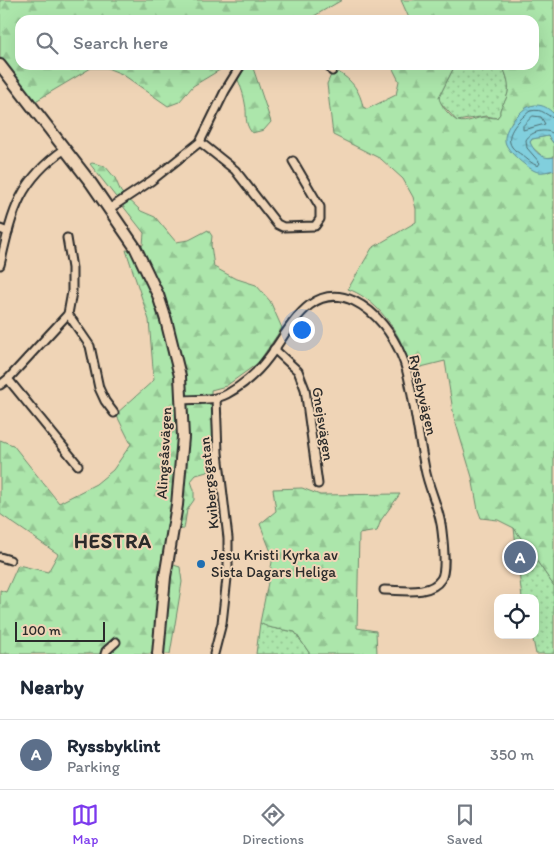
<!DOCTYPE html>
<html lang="en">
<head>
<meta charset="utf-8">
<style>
	:root { --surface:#fff; --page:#f6f6f7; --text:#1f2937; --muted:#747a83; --line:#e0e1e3; --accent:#7c3aed }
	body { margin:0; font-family:Itim,sans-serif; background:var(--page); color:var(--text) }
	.controls { position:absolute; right:15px; bottom:15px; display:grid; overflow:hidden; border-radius:10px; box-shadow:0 5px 20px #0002 }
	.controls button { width:45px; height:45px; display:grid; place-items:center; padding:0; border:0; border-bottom:1px solid var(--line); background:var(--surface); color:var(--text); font:25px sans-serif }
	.scale { position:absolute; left:15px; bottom:12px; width:90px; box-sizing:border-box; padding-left:5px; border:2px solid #2b2b2b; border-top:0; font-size:14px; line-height:18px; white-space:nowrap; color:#2b2b2b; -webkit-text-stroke:4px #efd4b6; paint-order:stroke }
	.you { position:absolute; left:301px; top:329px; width:18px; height:18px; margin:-12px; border:4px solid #fff; border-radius:50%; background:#1a73e8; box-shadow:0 0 0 8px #1a73e833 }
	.badge { display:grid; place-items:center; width:32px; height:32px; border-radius:50%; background:var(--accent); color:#fff; font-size:16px; font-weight:700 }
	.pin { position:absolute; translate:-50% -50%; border:2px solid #fff; box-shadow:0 1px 5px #0006 }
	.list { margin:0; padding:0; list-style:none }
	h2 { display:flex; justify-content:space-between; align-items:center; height:65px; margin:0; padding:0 20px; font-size:21px }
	h2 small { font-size:16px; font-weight:400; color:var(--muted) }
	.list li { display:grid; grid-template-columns:32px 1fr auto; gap:15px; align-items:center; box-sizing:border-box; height:70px; padding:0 20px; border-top:1px solid var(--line) }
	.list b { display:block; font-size:19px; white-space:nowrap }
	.list p { margin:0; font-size:16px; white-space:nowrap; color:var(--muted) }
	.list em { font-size:16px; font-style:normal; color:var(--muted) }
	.icon { flex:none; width:28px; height:28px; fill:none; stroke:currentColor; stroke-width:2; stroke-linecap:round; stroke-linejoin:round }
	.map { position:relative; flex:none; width:554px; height:654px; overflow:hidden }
	.search { position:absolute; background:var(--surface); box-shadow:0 5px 20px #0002; left:15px; right:15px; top:15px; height:55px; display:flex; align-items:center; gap:12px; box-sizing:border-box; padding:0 18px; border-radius:15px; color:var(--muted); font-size:19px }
	.sheet { height:135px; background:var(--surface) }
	nav { display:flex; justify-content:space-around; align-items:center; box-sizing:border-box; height:70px; border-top:1px solid var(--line); background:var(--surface); font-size:14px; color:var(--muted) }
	nav a { display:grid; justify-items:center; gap:2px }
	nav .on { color:var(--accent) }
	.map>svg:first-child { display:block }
	.grass { fill:url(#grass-dots); stroke:#6c886b }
	.forest { fill:url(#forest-firs); stroke:#6c886b }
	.water { fill:url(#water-ripples); stroke:#5f8d96 }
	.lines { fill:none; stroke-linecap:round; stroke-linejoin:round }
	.shore { stroke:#4d6d72; stroke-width:1 }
	.street-casing { stroke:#2b2b2b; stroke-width:11 }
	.secondary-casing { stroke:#2b2b2b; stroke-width:14 }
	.street { stroke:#efd4b6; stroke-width:7 }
	.secondary { stroke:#efd4b6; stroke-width:10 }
	.poi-dot { fill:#1f6fb2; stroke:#efd4b6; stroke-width:2 }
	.labels { text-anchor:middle; stroke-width:4; stroke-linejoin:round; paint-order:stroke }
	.street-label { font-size:15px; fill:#2b2b2b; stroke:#efd4b6 }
	.poi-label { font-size:15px; fill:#2b2b2b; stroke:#efd4b6; text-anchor:start }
	.district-label { font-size:20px; font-weight:bold; letter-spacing:1px; fill:#2b2b2b; stroke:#efd4b6 }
</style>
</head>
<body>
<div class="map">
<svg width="554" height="654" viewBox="0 0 554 654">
	<defs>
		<pattern id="grass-dots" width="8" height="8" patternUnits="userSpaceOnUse" patternTransform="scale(1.25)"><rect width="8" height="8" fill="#ace6ab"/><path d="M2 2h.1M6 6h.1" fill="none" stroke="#94c593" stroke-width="1.8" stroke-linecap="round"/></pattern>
		<pattern id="forest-firs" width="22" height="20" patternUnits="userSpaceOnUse" patternTransform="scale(1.25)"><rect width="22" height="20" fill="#ace6ab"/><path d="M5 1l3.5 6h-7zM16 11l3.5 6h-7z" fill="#94c593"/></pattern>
		<pattern id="water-ripples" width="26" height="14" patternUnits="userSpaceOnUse" patternTransform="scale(1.25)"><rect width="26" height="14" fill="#81cfdd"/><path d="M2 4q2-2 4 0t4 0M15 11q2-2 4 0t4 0" fill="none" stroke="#70b2be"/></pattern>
	</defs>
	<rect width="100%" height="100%" fill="#efd4b6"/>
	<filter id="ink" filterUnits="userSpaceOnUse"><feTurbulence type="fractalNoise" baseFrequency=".02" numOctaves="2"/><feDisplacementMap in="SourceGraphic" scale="10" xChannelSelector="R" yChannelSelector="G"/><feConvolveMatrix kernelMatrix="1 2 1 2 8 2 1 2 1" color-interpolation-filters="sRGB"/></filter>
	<g filter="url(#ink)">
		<g class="grass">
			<path d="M455,65H502C506,74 511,86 507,96C505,104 499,106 500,114L497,118L486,116L457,121L439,101V97Z"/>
			<path d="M514,528L554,586V654H536L532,635H535V598H522Z"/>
			<path d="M260,623C272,630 282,629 295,632L310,654H256Z"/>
		</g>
		<g class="forest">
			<path d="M0,0H342L307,20H20V65H228L193,86L179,102L168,106L122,74L107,68H91L34,102L0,57Z"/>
			<path d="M401,0H554V114L511,122L548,172L554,170V586L514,528L498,520L481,518L478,510L472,477L454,417L445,361L409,370C406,360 404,349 400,340C389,319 371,297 348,289L372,248L416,222V209L413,197L403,179L381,159L333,135L327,84L331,75L338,72C352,80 360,91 363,107L367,109L396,95L399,81L391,65H455L439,97C439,103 451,119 458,121C466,124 477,117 485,117C489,117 492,118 497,118L500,114C499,106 505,104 507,96C511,86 506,74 502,65H534V20H407L409,18Z"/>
			<path d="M231,65H252L271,122L264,130L252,133C243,121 248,116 245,103C243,90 237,77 231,65Z"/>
			<path d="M548,136L554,144V157L544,158L531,146L530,142L532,139Z"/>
			<path d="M92,163L105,166L115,178L121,192L141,211L155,217L176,242L189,240L208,230L212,236L211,245L214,267L234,278L256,285L270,301L282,328L258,363L226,386L211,390L214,470L196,475L191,481L194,490V500L187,510L184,529L168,530L165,544L164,562L180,567L182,582L170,654H0V590L6,592L18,565L48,572L58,554L0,514V440L13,445L59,503L96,484L113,470L131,444L116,414L154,380L149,320L126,250L134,251L143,245L144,233L90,164Z"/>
			<path d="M302,488L320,495L400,494L381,520L377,531L359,534L357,628L376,631L377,654H310L295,632C282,629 272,630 260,623L273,557L260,524L276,511L273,489Z"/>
		</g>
		<path class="water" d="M535,105C544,105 548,108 554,114V144L548,136L532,139L530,142C534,152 543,160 554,157V170C549,171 543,173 538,172C529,170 506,151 505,141C504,133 510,123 516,117C522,111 526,106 535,105Z"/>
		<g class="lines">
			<g class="shore">
				<path d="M533,116L541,117L545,124L523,130V126Z"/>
				<path d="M554,117C544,116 545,108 530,111C521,118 503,134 512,147C514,150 519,153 522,155C527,159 532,164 538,166L540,163L527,148L526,140C531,131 546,128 554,134"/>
			</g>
			<g class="street-casing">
				<g id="street">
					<path d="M329,65L332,71"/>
					<path d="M200,142L235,170L277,224L283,227L315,226L320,219V207L293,161"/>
					<path d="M109,209L151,181L200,142L225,91L241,65"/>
					<path d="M0,229L8,232"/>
					<path d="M0,265C12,213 18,181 65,149"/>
					<path d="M68,314L90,346L99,388L105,401L114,413"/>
					<path d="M274,349L298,371L305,389L318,484"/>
					<path d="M8,379L78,465"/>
					<path d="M0,385L8,379L68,314L72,292V268L67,238"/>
					<path d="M182,400C197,399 214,401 227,394C243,385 258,372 269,357C290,329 310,281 354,301C377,312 393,335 402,357C407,368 409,380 411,390C416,416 420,443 425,469C429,490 440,509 442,531C443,541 447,570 441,579C430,596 402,590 384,590"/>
					<path d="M0,557L10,560"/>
					<path d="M105,654L106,651L116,642"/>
					<path d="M214,654L222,623L228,569V538L218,453L216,398"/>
				</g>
			</g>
			<g class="secondary-casing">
				<path id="secondary" d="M0,65L91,183L135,247L158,295L166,320L180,376L183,437L177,505L165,577L158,654"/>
			</g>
			<use href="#street" class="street"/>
			<use href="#secondary" class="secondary"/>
		</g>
	</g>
	<circle class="poi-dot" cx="201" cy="564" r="5"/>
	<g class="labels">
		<g class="street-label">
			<text transform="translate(423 395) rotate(77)" y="5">Ryssbyvägen</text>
			<text transform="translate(323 424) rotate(81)" y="5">Gnejsvägen</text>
			<text transform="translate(164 453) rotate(-87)" y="5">Alingsåsvägen</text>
			<text transform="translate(209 483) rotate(-96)" y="5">Kvibergsgatan</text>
		</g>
		<g class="poi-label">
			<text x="211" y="560">Jesu Kristi Kyrka av<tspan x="211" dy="17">Sista Dagars Heliga</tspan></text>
		</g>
		<g class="district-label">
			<text x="113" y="548">HESTRA</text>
		</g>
	</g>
</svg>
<div class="controls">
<button><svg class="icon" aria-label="locate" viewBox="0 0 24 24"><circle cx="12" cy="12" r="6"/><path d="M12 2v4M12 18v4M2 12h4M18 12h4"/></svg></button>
</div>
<div class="scale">100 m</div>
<div class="you"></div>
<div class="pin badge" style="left:520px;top:557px;background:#5c6f8a">A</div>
<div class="search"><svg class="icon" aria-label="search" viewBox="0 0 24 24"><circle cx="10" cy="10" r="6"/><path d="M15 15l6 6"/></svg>Search here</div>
</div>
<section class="sheet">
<h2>Nearby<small></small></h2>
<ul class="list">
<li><span class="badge" style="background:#5c6f8a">A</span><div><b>Ryssbyklint</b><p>Parking</p></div><em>350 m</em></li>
</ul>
</section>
<nav>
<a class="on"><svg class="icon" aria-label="map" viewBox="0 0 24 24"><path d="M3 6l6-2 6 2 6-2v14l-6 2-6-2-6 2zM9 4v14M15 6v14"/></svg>Map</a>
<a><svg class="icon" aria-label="directions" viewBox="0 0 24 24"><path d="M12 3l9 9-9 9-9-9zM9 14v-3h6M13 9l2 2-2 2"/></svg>Directions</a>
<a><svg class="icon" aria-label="saved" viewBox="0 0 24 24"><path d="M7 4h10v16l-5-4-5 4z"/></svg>Saved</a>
</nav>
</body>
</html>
